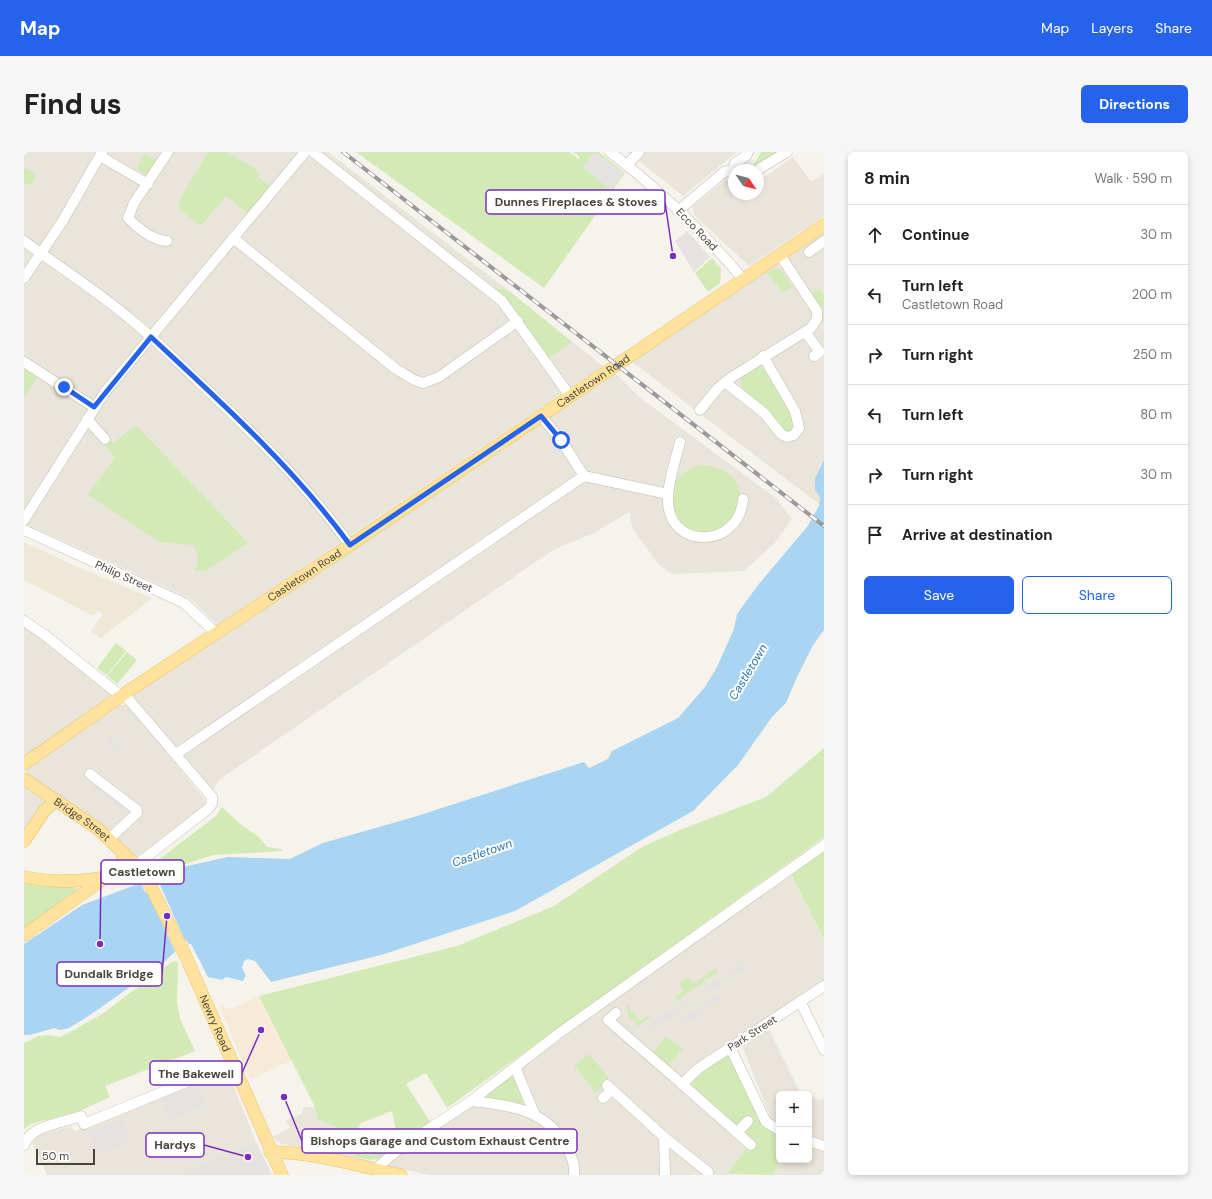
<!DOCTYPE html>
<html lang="en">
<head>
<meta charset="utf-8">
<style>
	:root { --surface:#fff; --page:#f6f6f6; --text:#222; --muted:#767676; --line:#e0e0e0; --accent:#2563eb }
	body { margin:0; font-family:"DM Sans",sans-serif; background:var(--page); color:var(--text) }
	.controls { position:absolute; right:12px; bottom:12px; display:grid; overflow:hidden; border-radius:6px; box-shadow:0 2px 6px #0003 }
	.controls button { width:36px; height:36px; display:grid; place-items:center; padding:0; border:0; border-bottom:1px solid var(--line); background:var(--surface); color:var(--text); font:20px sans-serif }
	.compass { position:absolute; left:704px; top:12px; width:36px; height:36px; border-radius:50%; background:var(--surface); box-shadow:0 2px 6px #0003; rotate:125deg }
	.scale { position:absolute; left:12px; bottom:10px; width:59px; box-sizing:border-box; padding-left:4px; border:2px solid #4b4439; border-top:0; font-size:11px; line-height:14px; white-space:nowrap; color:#4b4439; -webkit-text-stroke:3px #fff; paint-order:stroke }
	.stop { position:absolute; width:12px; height:12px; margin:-9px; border:3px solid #2563eb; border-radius:50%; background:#fff }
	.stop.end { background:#2563eb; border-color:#fff; box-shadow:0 1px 4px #0008 }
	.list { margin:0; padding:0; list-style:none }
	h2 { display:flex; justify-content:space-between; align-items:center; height:52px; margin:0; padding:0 16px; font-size:17px }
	h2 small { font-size:13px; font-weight:400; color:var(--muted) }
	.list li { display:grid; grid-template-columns:26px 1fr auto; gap:12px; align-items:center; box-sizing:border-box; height:60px; padding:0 16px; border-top:1px solid var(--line) }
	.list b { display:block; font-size:15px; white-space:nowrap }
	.list p { margin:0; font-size:13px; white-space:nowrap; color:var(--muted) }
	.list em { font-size:13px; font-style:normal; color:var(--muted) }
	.actions { display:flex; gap:8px; padding:12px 16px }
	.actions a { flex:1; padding:9px 0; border:1px solid var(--accent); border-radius:6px; text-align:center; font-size:14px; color:var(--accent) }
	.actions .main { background:var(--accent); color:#fff }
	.icon { flex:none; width:22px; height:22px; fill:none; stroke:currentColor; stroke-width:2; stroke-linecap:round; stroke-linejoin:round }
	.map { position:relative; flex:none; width:800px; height:1023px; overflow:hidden; border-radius:6px }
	header { display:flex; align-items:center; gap:24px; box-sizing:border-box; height:56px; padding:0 20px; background:var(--accent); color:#fff }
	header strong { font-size:19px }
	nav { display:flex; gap:22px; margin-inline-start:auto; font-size:14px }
	.intro { display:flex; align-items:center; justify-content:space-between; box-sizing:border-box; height:96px; padding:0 24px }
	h1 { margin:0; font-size:28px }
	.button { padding:10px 18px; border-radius:6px; background:var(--accent); color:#fff; font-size:14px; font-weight:700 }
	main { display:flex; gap:24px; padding:0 24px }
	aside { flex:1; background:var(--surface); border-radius:6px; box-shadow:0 2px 6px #0003 }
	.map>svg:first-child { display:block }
	.residential { fill:#eae5da }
	.commercial { fill:#f7ead8 }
	.industrial { fill:#e6e2dd }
	.education { fill:#efe8d6 }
	.green { fill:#d2eab5; fill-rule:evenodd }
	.parking { fill:#e5e3e0 }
	.water { fill:#a9d4f2 }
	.pier { fill:#f6f3ec }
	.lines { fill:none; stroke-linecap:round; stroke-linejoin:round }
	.minor-casing { stroke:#c2bbae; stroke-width:11 }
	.major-casing { stroke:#e6c16a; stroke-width:13 }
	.minor { stroke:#fff; stroke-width:10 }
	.major { stroke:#ffe39c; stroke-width:12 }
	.rail-casing { stroke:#9a9a9a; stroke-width:4 }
	.rail { stroke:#fff; stroke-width:2.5; stroke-dasharray:8; stroke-linecap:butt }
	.route { stroke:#2563eb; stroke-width:5 }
	.labels { text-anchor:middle; stroke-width:4; stroke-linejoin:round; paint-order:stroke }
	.street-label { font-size:11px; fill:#4b4439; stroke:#fff }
	.water-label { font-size:12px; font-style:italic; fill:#2e7ab2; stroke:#fff }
	.leader { fill:none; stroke:#7b2cbf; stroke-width:1.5 }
	.callout-dot { fill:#7b2cbf; stroke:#fff; stroke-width:1.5 }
	.callout { fill:#fff; stroke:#7b2cbf; stroke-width:1.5 }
	.callout-label { font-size:12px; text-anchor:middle; font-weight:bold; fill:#4b4439 }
</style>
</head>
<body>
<header>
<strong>Map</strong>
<nav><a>Map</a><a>Layers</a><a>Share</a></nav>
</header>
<div class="intro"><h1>Find us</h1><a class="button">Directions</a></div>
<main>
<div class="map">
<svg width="800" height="1023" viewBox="0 0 800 1023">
	<rect width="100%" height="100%" fill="#f6f3ec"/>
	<g class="residential">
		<path d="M0,0H304L485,139L579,214L193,473L165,446L0,371Z"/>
		<path d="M604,0H713L659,44Z"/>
		<path d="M769,5L787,30L800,22V64L725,114L670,63L669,54L700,29L710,28V42H734V25L742,24Z"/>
		<path d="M800,80V308L791,338L796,345L795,352L607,209Z"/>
		<path d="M592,222L615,245L752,346L768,367L751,391L720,419L648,422L635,413L609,377L605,360L570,381L529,398L196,627L189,638L160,604V601L155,594H151L110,547V542Z"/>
		<path d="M0,475L11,481L88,542L0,608Z"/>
		<path d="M90,553H104L181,648L180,655L113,708L2,623V615Z"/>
		<path d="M0,632L25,648L0,687Z"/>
		<path d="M767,722L800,787V829L693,898V909L715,973L728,989L703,1022L704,1023H405L364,1014L370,1006Z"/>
		<path d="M745,877L776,941L779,942H755V987L718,894Z"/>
		<path d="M199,922L207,928L232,990L148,1023H23L8,990L14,983L47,974L51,979Z"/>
		<path d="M785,944L795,948L800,946V1023H750L755,1005V1008H785Z"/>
		<path d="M280,955H291L293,967L317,977L331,1005L258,992L248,985L266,976L262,968L277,962Z"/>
	</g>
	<path class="commercial" d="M235,844L268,908L226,928L195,853L208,857Z"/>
	<path class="industrial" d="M232,990L248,1023H148Z"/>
	<path class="education" d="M0,390L40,409L128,446L77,486L67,479L79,462L74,458L69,464L0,428Z"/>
	<g class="green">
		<path d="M184,0H204L234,19V25L247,34L224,62L202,44L177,74L155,57V49Z"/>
		<path d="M332,0H545L555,7L556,5L549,0H575L601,21L520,136Z"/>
		<path d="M737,0H758L733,16H728Z"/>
		<path d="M121,2L132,8L124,21L121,22L112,17Z"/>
		<path d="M0,16L8,19L11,25L9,31L2,33L0,32Z"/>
		<path d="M688,106L697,117L696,131L684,140L671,121Z"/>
		<path d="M752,116L757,118L769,135L759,141L746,124L742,121Z"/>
		<path d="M469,135L485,139L548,190L524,206L484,149Z"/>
		<path d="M795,136L800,143L799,170H795L787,142Z"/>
		<path d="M731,214L739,216L743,219L771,269L772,275L765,281C753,277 729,247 717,236C716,224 722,221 731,214Z"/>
		<path d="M0,216L13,225L0,245Z"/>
		<path d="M112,273L224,391L182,419H170C175,410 175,402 169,393L136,390L64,343L91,305L79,291L84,284L89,291Z"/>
		<path d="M677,313C696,314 717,324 716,346C716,352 713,359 712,365L687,383L661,377C657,371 648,363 647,356C643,335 657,317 677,313Z"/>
		<path d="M92,491L102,499L83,523L73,516Z"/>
		<path d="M103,500L113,508L93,532L83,524Z"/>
		<path d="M800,596V685L423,956L402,921L382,932L406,970L354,1007L346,1008L331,1005L317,977L293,967L291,955L235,844L433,794L530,754L618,695L656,678L742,645ZM368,959L372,979L342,990L332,982L337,971Z"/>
		<path d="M198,655L216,672L235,685L243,695L257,697L259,699L190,703L161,712L134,725L129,717V712L192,664Z"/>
		<path d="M800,697V787L767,722Z"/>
		<path d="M0,732L23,735H50L53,737L0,778Z"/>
		<path d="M149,809L154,810L153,851L156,867L171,899L81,934L86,945L58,958L7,972L0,977V891L15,884L23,883L36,885L46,880L78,862Z"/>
		<path d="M692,816L694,820L682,828L680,824Z"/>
		<path d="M664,825L669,832L679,825L681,829L653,848L651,845L660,839L655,831Z"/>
		<path d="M603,852L615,869L625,863L626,865L614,874L604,863Z"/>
		<path d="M642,884L659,897L645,913L629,900Z"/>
		<path d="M565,902L585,926L571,941L563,929L550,914Z"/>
		<path d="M702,903H705L751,981C752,985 753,986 755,990C758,999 753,1014 750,1023L703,1022L728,989L715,973H712L666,934L665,930L667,925Z"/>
		<path d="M487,923L491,925L502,951L501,953L489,949L459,945Z"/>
	</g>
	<g class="parking">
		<path d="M571,0L600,21L587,38L558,15Z"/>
		<path d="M663,79L686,105L670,120L651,89Z"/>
		<path d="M87,585L98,599L94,603L83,588Z"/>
		<path d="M73,631L104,654L100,659L69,636Z"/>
		<path d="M716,812L720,817L705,827L702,821Z"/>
		<path d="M696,826L699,831L681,843L677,838Z"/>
		<path d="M693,843L696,848L678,860L675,855Z"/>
		<path d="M663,847L667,852L625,880L622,874Z"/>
		<path d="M673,856L676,862L658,874L654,868Z"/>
		<path d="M172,932L181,953L145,968L136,946Z"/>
		<path d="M98,967L107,989L74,1003L65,981Z"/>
	</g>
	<path class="water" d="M800,308V478L789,493L773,525L762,551L748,565L714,613L669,659L491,759L357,803L247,830L231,809L224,807L220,809L218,816L222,823L219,829L202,825L198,828L184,825L167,792L157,794L137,813L66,863L45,876L36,878L30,876L6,883H0V792L58,753L163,714L204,705L266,707L299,691L390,665L560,610L565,616L584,607L588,599L654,566L681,535L693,515L710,477L713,462L734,433L783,375L795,354L796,345L791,338V327Z"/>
	<path class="pier" d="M132,724L160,786L167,794L170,802L166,795L158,796L152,802L125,743L121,740L117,732Z"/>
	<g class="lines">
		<g class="minor-casing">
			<g id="minor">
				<path d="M289,0L478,149L546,244"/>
				<path d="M586,0C635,37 679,80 719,127"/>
				<path d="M76,4L124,32"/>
				<path d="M603,13L615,0"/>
				<path d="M709,18L711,11L722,4L724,0"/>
				<path d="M733,18L763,0"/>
				<path d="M655,58L700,20L710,18"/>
				<path d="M209,86L372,217L390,228L399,231L415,225L494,169"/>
				<path d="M0,89C35,115 72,138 105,166C131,187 154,211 178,233C231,283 283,334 326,393"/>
				<path d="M143,89C130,89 113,76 104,66L110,51L144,0"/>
				<path d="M785,100L800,89"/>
				<path d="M0,126L38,70L78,0"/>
				<path d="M781,180L796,200L790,204"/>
				<path d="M0,210L70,255"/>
				<path d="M701,230L740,261L757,282L763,285L770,283L775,276L771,259L739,204"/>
				<path d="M676,258L694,236L705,227L787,176L793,167V159L756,103"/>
				<path d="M517,264L537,288L560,324L644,342"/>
				<path d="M63,267L81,287"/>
				<path d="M656,290C652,307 643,332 644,350C646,398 715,397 719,347"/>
				<path d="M0,368L81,240L281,0"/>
				<path d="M0,378L160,451L192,481"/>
				<path d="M0,469L22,484L97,544"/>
				<path d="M100,542L188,645V652L184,657L112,713"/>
				<path d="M152,602L560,324"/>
				<path d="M66,622L113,658V661L85,687"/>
				<path d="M776,849L800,898"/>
				<path d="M592,861L584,868L658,932L675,916L800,834"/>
				<path d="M706,895L742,970L755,978"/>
				<path d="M491,915L510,961"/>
				<path d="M658,932L727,993"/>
				<path d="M583,933L640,985L641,1023"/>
				<path d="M579,946L588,938"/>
				<path d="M447,949C486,953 525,958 544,997C548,1005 551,1014 550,1023"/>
				<path d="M713,981L724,969"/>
				<path d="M640,985L684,1020V1023"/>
				<path d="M785,989L800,994"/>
				<path d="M0,993C7,973 39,971 57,964L60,972L209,911"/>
				<path d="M351,1017L379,994L447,949L534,882L800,693"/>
			</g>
		</g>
		<g class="major-casing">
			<g id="major">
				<path id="s1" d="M0,612L100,542L326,393L800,73"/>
				<path id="s2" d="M0,627L74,677L112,713L124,729L162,805L258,1023"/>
				<path d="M0,689L21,658L33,648"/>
				<path d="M0,725C20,729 41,730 61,728C81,726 99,720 119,723"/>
				<path d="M0,783L92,718L100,710L98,701"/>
				<path d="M246,1000C290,1000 335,1014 377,1023"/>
			</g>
		</g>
		<use href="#minor" class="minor"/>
		<use href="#major" class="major"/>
		<g class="rail-casing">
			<path id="rail" d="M319,0L800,374"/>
		</g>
		<use href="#rail" class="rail"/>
	</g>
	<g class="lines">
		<path class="route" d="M40,235L70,255L127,185C197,250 269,315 326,393L517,264L537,288"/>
	</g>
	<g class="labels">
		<g class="street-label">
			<text transform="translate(673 77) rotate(46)" y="4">Ecco Road</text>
			<text dy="4" stroke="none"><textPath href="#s1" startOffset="686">Castletown Road</textPath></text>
			<text dy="4" stroke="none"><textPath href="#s1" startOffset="338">Castletown Road</textPath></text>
			<text transform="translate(100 424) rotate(24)" y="4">Philip Street</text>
			<text dy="4" stroke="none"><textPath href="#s2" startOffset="71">Bridge Street</textPath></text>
			<text dy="4" stroke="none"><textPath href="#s2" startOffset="319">Newry Road</textPath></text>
			<text transform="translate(728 881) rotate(-33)" y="4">Park Street</text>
		</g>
		<g class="water-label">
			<text transform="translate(724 520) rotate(-59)" y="4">Castletown</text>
			<text transform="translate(458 701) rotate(-19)" y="4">Castletown</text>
		</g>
	</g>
	<path class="leader" d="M649 104L641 50M76 792L77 720M143 764L138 822M237 878L218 921M260 945L278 989M224 1005L180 993"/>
	<g class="callout-dot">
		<circle cx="649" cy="104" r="4"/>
		<circle cx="76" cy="792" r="4"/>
		<circle cx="143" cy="764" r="4"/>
		<circle cx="237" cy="878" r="4"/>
		<circle cx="260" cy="945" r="4"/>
		<circle cx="224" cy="1005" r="4"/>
	</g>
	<g class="callout">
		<rect x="462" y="38" width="179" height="24" rx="4"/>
		<rect x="77" y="708" width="83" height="24" rx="4"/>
		<rect x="33" y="810" width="105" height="24" rx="4"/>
		<rect x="126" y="909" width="92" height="24" rx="4"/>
		<rect x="278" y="977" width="275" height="24" rx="4"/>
		<rect x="122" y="981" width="58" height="24" rx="4"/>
	</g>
	<g class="callout-label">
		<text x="552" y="54">Dunnes Fireplaces &amp; Stoves</text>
		<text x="118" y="724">Castletown</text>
		<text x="85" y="826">Dundalk Bridge</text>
		<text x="172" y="926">The Bakewell</text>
		<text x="416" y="993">Bishops Garage and Custom Exhaust Centre</text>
		<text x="151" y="997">Hardys</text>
	</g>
</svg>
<div class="controls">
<button>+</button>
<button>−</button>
</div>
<svg class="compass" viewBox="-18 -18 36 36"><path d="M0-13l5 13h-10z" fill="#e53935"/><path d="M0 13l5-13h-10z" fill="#767676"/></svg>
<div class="scale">50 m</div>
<div class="stop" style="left:537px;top:288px"></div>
<div class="stop end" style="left:40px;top:235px"></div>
</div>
<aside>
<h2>8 min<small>Walk · 590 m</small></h2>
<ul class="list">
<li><svg class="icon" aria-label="ahead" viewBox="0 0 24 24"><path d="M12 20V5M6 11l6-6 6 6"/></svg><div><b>Continue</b></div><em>30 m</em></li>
<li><svg class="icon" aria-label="left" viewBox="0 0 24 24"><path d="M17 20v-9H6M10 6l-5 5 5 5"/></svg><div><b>Turn left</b><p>Castletown Road</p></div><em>200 m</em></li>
<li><svg class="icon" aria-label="right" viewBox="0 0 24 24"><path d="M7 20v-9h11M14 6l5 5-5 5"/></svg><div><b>Turn right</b></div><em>250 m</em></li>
<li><svg class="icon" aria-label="left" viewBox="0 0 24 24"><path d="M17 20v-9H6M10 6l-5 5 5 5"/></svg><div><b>Turn left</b></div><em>80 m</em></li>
<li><svg class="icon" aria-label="right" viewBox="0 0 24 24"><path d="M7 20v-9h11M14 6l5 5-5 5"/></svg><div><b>Turn right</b></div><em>30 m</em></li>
<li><svg class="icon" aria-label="arrive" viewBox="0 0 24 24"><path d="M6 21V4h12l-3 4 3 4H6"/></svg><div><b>Arrive at destination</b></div></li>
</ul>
<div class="actions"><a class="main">Save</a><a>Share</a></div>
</aside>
</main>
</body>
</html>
